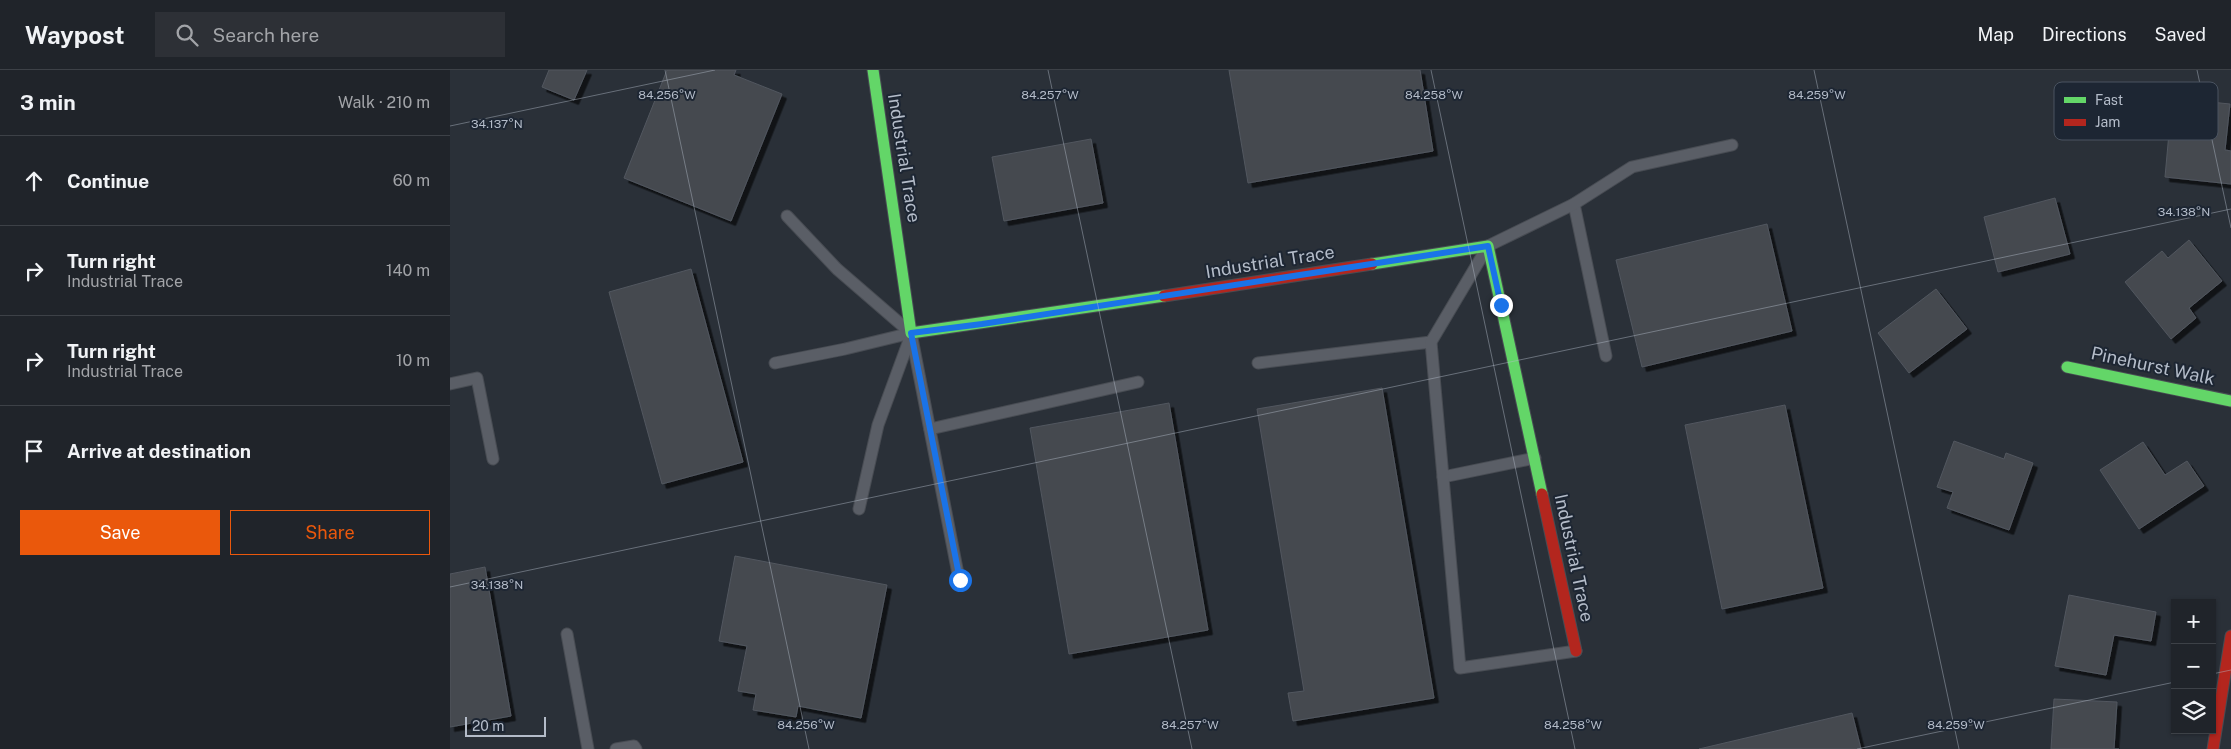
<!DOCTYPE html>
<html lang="en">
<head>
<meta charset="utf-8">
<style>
	:root { --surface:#20242a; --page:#2d3036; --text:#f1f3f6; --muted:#a2a4a8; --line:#3d4147; --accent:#ea580c }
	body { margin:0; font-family:"Public Sans",sans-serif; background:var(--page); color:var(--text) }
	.controls { position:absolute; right:15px; bottom:15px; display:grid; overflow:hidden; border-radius:0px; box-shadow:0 1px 4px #0004 }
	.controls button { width:45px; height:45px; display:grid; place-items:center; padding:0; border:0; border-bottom:1px solid var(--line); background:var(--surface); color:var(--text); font:25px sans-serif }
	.scale { position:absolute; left:15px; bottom:12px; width:81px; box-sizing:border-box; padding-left:5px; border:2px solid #b4bcc9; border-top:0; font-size:14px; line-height:18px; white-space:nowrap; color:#b4bcc9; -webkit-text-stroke:4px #1d2633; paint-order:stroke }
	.stop { position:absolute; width:15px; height:15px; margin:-11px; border:4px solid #1a73e8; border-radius:50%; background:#fff }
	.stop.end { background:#1a73e8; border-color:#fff; box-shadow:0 1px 5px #0008 }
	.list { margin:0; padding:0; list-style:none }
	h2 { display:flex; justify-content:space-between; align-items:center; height:65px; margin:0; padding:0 20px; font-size:21px }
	h2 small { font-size:16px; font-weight:400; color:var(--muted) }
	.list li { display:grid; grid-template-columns:32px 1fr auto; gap:15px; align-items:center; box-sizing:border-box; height:90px; padding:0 20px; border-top:1px solid var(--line) }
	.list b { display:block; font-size:19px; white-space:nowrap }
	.list p { margin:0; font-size:16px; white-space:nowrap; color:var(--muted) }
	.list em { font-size:16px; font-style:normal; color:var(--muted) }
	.actions { display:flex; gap:10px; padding:15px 20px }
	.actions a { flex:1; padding:11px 0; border:1px solid var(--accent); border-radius:0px; text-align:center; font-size:18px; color:var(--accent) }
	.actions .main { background:var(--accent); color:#fff }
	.icon { flex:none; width:28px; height:28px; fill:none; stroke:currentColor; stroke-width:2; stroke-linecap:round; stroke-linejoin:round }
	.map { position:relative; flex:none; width:1781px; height:679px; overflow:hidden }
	header { display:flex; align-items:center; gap:30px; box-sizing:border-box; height:70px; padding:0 25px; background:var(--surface); border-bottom:1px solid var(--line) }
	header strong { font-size:24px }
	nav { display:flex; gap:28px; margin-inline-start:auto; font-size:18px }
	.search { width:350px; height:45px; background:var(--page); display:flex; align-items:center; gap:12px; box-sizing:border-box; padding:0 18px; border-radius:0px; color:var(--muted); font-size:19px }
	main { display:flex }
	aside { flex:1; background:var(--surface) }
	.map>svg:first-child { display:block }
	.building { fill:#444950; stroke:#52575f; filter:url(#shadow) }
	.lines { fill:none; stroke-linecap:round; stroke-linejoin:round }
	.lane-casing { stroke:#484c53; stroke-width:13 }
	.fast-casing { stroke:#484c53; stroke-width:13 }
	.jam-casing { stroke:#484c53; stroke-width:13 }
	.lane { stroke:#5a5e66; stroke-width:11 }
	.fast { stroke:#63d668; stroke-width:11 }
	.jam { stroke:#b3261e; stroke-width:11 }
	.route { stroke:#1a73e8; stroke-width:6 }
	.ticks { fill:none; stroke:#b4bcc9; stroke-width:1; stroke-opacity:0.45 }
	.labels { text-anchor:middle; stroke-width:4; stroke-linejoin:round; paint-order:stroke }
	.street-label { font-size:18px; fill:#b4bcc9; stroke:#1d2633 }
	.key { fill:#1d2633; stroke:#4a5360; stroke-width:1 }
	.key-label { font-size:14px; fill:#b4bcc9 }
	.ticks-label { font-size:12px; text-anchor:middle; fill:#b4bcc9; stroke:#1d2633; stroke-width:4; stroke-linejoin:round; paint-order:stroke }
</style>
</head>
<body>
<header>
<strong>Waypost</strong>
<div class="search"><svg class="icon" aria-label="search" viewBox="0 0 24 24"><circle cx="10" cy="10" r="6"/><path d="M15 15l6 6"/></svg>Search here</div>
<nav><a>Map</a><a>Directions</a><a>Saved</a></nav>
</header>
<main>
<aside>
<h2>3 min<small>Walk · 210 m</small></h2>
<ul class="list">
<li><svg class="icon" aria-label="ahead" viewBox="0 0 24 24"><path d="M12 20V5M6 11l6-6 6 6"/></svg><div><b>Continue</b></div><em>60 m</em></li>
<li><svg class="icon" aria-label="right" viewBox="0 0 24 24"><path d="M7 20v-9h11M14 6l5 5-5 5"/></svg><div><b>Turn right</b><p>Industrial Trace</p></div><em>140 m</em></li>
<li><svg class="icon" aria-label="right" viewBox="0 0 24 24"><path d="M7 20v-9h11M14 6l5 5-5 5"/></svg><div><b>Turn right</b><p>Industrial Trace</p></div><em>10 m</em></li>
<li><svg class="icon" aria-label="arrive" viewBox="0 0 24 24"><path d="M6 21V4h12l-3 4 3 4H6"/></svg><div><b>Arrive at destination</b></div></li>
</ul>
<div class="actions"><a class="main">Save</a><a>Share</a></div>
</aside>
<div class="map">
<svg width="1781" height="679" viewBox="0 0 1781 679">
	<defs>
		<filter id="shadow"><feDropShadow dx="4.5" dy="4.5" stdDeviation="0" flood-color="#0009"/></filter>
	</defs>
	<rect width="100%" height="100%" fill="#2a3038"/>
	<g class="building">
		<path d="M99,0H137L124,30L92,17Z"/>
		<path d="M217,0H286L284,5L332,24L281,151L174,108Z"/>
		<path d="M779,0H970L983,81L798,113Z"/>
		<path d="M1731,29L1780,34L1775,80L1781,81V114L1715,107L1719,63L1705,61L1707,39L1729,40Z"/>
		<path d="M641,69L653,133L554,151L542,87Z"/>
		<path d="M1605,128L1620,184L1548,202L1534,147Z"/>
		<path d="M1317,154L1342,261L1192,297L1166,190Z"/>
		<path d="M1739,170L1772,211L1739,238L1746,248L1721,269L1675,212L1712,181L1718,188Z"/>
		<path d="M241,199L293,392L212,414L159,222Z"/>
		<path d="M1486,219L1517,259L1459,303L1428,263Z"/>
		<path d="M932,318L984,628L843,651L838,623L854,621L807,339Z"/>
		<path d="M719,333L758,560L619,584L580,358Z"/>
		<path d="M1335,335L1373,518L1272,539L1235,355Z"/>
		<path d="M1504,371L1554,389L1556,383L1583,393L1559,460L1497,438L1503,422L1487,417Z"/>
		<path d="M1693,372L1715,405L1737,391L1754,416L1689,459L1650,400Z"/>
		<path d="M285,486L437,515L411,648L348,636L346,647L303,640L306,624L288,621L297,576L269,571Z"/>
		<path d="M35,497L61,646L0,657V504Z"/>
		<path d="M1619,525L1706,542L1701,571L1664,565L1656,605L1605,596Z"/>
		<path d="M1604,629L1667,632L1664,679H1669H1601Z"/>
		<path d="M1402,643L1411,679H1249Z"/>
	</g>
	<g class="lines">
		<g class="lane-casing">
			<g id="lane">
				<path d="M1124,134L1156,286"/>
				<path d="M337,146L387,199L461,263L509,509"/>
				<path d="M325,293L395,279L461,263"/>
				<path d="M808,293L981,272"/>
				<path d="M0,314L27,308L43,389"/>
				<path d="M480,359L688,312"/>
				<path d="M993,407L1085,388"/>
				<path d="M409,439L428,355L461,265"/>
				<path d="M117,564L138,679"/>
				<path d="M1126,581L1010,598L981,272L1038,176L1124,134L1182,97L1282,75"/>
				<path d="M166,679L184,676L186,679"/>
			</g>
		</g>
		<g class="fast-casing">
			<g id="fast">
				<path d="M423,0L461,263L714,226"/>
				<path d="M922,194L1038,176L1092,424"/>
				<path d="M1617,297L1781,331"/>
			</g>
		</g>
		<g class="jam-casing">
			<g id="jam">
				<path d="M714,226L922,194"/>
				<path d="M1092,424L1126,581"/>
				<path d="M1763,679L1781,566"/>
			</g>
		</g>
		<use href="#lane" class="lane"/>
		<use href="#fast" class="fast"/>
		<use href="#jam" class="jam"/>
	</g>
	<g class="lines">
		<path class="route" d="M510,510L461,263L532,254L1038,176L1051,235"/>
	</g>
	<path class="ticks" d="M215,0L359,679M598,0L742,679M981,0L1125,679M1364,0L1509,679M1747,0L1781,158M0,56L265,0M0,517L1781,139M1762,604L1781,600M1407,679L1725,612"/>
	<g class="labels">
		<g class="street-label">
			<text transform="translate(454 88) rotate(81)" y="6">Industrial Trace</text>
			<text transform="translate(820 192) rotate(-9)" y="6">Industrial Trace</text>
			<text transform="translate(1703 296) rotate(12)" y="6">Pinehurst Walk</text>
			<text transform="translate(1124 488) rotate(78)" y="6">Industrial Trace</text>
		</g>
	</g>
	<rect x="1604" y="12" width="164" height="58" rx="8" class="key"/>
	<rect x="1614" y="27" width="22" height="6" fill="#63d668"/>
	<rect x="1614" y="49" width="22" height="7" fill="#b3261e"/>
	<g class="key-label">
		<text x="1645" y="35">Fast</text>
		<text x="1645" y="57">Jam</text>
	</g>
	<g class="ticks-label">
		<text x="217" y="29">84.256°W</text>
		<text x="600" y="29">84.257°W</text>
		<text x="984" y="29">84.258°W</text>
		<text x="1367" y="29">84.259°W</text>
		<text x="47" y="58">34.137°N</text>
		<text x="1734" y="146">34.138°N</text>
		<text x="47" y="519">34.138°N</text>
		<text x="356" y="659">84.256°W</text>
		<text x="740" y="659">84.257°W</text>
		<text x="1123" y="659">84.258°W</text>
		<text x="1506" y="659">84.259°W</text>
	</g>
</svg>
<div class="controls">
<button>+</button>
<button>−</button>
<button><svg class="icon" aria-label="layers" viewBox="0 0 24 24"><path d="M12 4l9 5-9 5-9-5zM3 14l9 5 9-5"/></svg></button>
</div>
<div class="scale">20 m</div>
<div class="stop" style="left:510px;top:510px"></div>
<div class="stop end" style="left:1051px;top:235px"></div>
</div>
</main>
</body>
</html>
